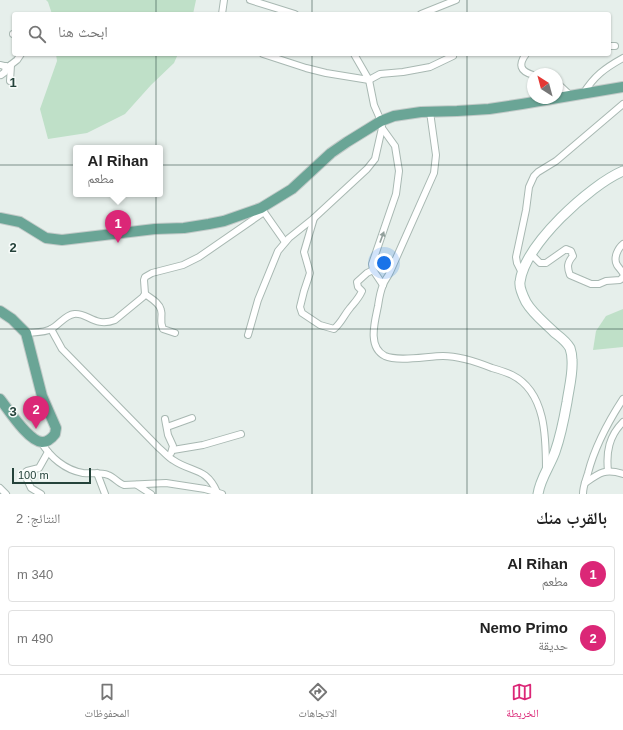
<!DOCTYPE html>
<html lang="ar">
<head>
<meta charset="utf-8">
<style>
	:root { --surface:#fff; --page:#f6f6f6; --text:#222; --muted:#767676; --line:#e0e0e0; --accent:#db2777 }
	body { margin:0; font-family:Arial,"Noto Naskh Arabic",sans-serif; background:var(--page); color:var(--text); direction:rtl }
	.compass { position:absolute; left:527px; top:68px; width:36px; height:36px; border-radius:50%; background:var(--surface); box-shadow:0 1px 3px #0004; rotate:324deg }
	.scale { position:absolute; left:12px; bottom:10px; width:79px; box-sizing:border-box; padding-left:4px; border:2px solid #24423a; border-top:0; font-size:11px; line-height:14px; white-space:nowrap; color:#24423a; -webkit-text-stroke:3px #f7fbf9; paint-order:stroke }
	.you { position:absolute; left:384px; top:263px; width:14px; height:14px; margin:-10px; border:3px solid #fff; border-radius:50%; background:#1a73e8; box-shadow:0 0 0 6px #1a73e833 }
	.badge { display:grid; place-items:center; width:26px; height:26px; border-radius:50%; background:var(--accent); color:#fff; font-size:13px; font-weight:700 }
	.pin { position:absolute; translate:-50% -33px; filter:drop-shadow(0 1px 2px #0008) }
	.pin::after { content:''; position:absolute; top:21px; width:14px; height:12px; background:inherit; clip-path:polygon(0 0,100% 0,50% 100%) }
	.popup { position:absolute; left:73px; top:145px; width:90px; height:52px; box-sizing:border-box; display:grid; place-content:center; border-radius:4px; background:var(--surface); filter:drop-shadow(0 1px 3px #0005); font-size:13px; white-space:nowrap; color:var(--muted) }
	.popup b { font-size:15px; color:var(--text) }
	.popup::after { content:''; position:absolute; left:50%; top:100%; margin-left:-8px; border:8px solid transparent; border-top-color:var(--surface) }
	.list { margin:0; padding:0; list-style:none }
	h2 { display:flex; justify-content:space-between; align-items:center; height:52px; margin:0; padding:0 16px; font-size:17px }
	h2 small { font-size:13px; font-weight:400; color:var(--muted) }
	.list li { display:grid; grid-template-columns:26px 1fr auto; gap:12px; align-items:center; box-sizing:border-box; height:56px; margin:0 8px 8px; padding:0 8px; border:1px solid var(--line); border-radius:4px }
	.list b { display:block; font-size:15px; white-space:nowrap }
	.list p { margin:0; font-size:13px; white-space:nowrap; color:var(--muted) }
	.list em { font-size:13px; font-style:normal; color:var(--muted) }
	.icon { flex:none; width:22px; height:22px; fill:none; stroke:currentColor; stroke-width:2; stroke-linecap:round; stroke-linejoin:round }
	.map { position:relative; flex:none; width:623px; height:494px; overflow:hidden; direction:ltr }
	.search { position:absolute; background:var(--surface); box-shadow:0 1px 3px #0004; left:12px; right:12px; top:12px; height:44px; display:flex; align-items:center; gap:10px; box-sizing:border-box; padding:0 14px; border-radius:4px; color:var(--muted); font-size:15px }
	.sheet { height:180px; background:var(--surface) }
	nav { display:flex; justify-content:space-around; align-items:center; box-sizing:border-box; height:56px; border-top:1px solid var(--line); background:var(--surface); font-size:11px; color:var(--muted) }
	nav a { display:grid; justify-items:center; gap:2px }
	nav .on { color:var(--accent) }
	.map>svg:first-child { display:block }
	.green { fill:#bfe0c8 }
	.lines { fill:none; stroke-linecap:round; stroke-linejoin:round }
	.street-casing { stroke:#a8b8b2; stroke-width:8 }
	.secondary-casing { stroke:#a4bbb3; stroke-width:11 }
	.primary-casing { stroke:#c2cac8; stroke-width:12 }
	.street { stroke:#fff; stroke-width:6 }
	.secondary { stroke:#fff; stroke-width:9 }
	.primary { stroke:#6aa596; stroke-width:10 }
	.oneway { fill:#92a09c }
	.grid { fill:none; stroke:#24423a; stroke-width:1; stroke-opacity:0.55 }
	.grid-label { font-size:13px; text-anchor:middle; font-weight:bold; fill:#24423a; stroke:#f7fbf9; stroke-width:3; stroke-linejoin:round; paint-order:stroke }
</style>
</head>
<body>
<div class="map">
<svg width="623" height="494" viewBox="0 0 623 494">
	<rect width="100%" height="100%" fill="#e6efeb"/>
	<g class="green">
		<path d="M46,0H196L193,14H52L48,2Z"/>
		<path d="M56,54H178L174,63L151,85L125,114L87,133L48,139L40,109L57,61Z"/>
		<path d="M623,309V347L593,350L596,331L606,316Z"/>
	</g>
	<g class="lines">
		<g class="street-casing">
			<g id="street">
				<path d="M250,0L295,14"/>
				<path d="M222,14L224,0"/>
				<path d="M421,14L456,0"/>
				<path d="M13,34H14"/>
				<path d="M609,46H615"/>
				<path d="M263,54L306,68L326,73L369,80L380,74L403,72L430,67L453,56"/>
				<path d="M354,54L369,80L374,105L381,121L382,128L395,146L399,171L396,194L372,264L373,270L383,285"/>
				<path d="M526,54C518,65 520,71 533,75"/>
				<path d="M0,65L8,67L17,60L21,54"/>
				<path d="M1,75L5,72L6,66"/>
				<path d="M10,81L11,65"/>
				<path d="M557,83L571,96"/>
				<path d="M583,94C594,76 605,68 623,58"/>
				<path d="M430,112L436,155L434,173L390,272C388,277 384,281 383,285C380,292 379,299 378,306C375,321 367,347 385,356C398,362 428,356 443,356C460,356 477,362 492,368C499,370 506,372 512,375C546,392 546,438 546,470"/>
				<path d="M264,212L285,242"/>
				<path d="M314,218L304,252L310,273L304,291L300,307L302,313L320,325L334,329C342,322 344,315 350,308C355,302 359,298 362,291L358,287L357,282L367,273L373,270"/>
				<path d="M623,244C618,248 613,258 617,265C619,268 621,270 623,273"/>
				<path d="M531,254L540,263H546L566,249L571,251L573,256C567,263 567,267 570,275L591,284H599L606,281L620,280L623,277"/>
				<path d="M522,273L517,263L516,257L526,210L529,187L534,176L538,172L556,161L623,104"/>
				<path d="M145,294C150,298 159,302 161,310C163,317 159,320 163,329L175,333"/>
				<path d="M51,329L62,349L159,448C164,452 168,457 173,460C192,473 206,467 217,492"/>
				<path d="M26,333C34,332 44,333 51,329C59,325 65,315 74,314C87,312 95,328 115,320L143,297L145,294L144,280L145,277L152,273L183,265L199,257L264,212L261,208"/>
				<path d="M248,335L258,300L278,251L289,238L314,218L367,169L375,159L382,128"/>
				<path d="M165,419L168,435L173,446L171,453"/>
				<path d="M167,427L192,418"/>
				<path d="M41,442C50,457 65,470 83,473C92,474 100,472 108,475C114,477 118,483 124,485L166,483L205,489L222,494"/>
				<path d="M173,450L203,445L241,434"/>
				<path d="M608,471C606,452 609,436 623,422"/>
				<path d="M97,473L105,494"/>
				<path d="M585,483C599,473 605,468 623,474"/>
				<path d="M137,485L151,494"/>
				<path d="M0,488L6,494"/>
				<path d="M41,494L31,488L24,473L27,471L39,468L48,452"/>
				<path d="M583,494C583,486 586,480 588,473C595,446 608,422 623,399"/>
			</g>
		</g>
		<g class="secondary-casing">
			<path id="secondary" d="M538,494C540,479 550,466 555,452C561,435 564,419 567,402C569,388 573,374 572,360C572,356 571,351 570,348C566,341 560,337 555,333C545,323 533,314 526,302C523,296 519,288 520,282C524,245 590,185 623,171"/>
		</g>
		<g class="primary-casing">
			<g id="primary">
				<path d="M0,218L20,222L46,238L62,240L155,229L184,228L209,224L224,221L261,208L292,189L331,153L347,142L381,121L394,116L421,112L457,111L489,109L522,104L623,87"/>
				<path d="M0,311L12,319L26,333L42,396L56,428L55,434C52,438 47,442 42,442C28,441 8,409 0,399"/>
			</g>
		</g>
		<use href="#street" class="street"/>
		<use href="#secondary" class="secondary"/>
		<use href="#primary" class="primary"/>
	</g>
	<defs><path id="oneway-solid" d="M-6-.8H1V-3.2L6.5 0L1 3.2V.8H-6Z"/></defs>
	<use class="oneway" href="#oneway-solid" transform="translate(382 237) rotate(-70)"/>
	<path class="grid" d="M156,0V14M312,0V14M467,0V14M156,54V494M312,54V494M467,54V494M0,165H623M0,329H623"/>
	<g class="grid-label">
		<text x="13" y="87">1</text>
		<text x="13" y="252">2</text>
		<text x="13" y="416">3</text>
	</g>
</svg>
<svg class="compass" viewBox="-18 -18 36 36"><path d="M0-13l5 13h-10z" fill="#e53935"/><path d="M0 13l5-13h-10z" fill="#767676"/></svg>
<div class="scale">100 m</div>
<div class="you"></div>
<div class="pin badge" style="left:118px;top:243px">1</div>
<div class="popup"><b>Al Rihan</b>مطعم</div>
<div class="pin badge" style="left:36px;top:429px">2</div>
<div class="search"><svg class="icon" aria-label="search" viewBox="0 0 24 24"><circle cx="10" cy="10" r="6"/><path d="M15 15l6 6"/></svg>ابحث هنا</div>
</div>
<section class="sheet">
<h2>بالقرب منك<small>النتائج: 2</small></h2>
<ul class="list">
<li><span class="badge">1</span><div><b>Al Rihan</b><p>مطعم</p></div><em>340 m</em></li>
<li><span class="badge">2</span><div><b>Nemo Primo</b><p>حديقة</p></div><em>490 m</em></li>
</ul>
</section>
<nav>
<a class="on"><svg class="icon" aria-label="map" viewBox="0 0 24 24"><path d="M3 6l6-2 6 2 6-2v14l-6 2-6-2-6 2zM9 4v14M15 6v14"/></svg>الخريطة</a>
<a><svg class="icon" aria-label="directions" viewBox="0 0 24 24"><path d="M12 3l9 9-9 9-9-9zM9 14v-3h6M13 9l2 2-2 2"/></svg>الاتجاهات</a>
<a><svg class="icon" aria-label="saved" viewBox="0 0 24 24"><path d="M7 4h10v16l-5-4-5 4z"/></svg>المحفوظات</a>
</nav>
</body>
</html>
